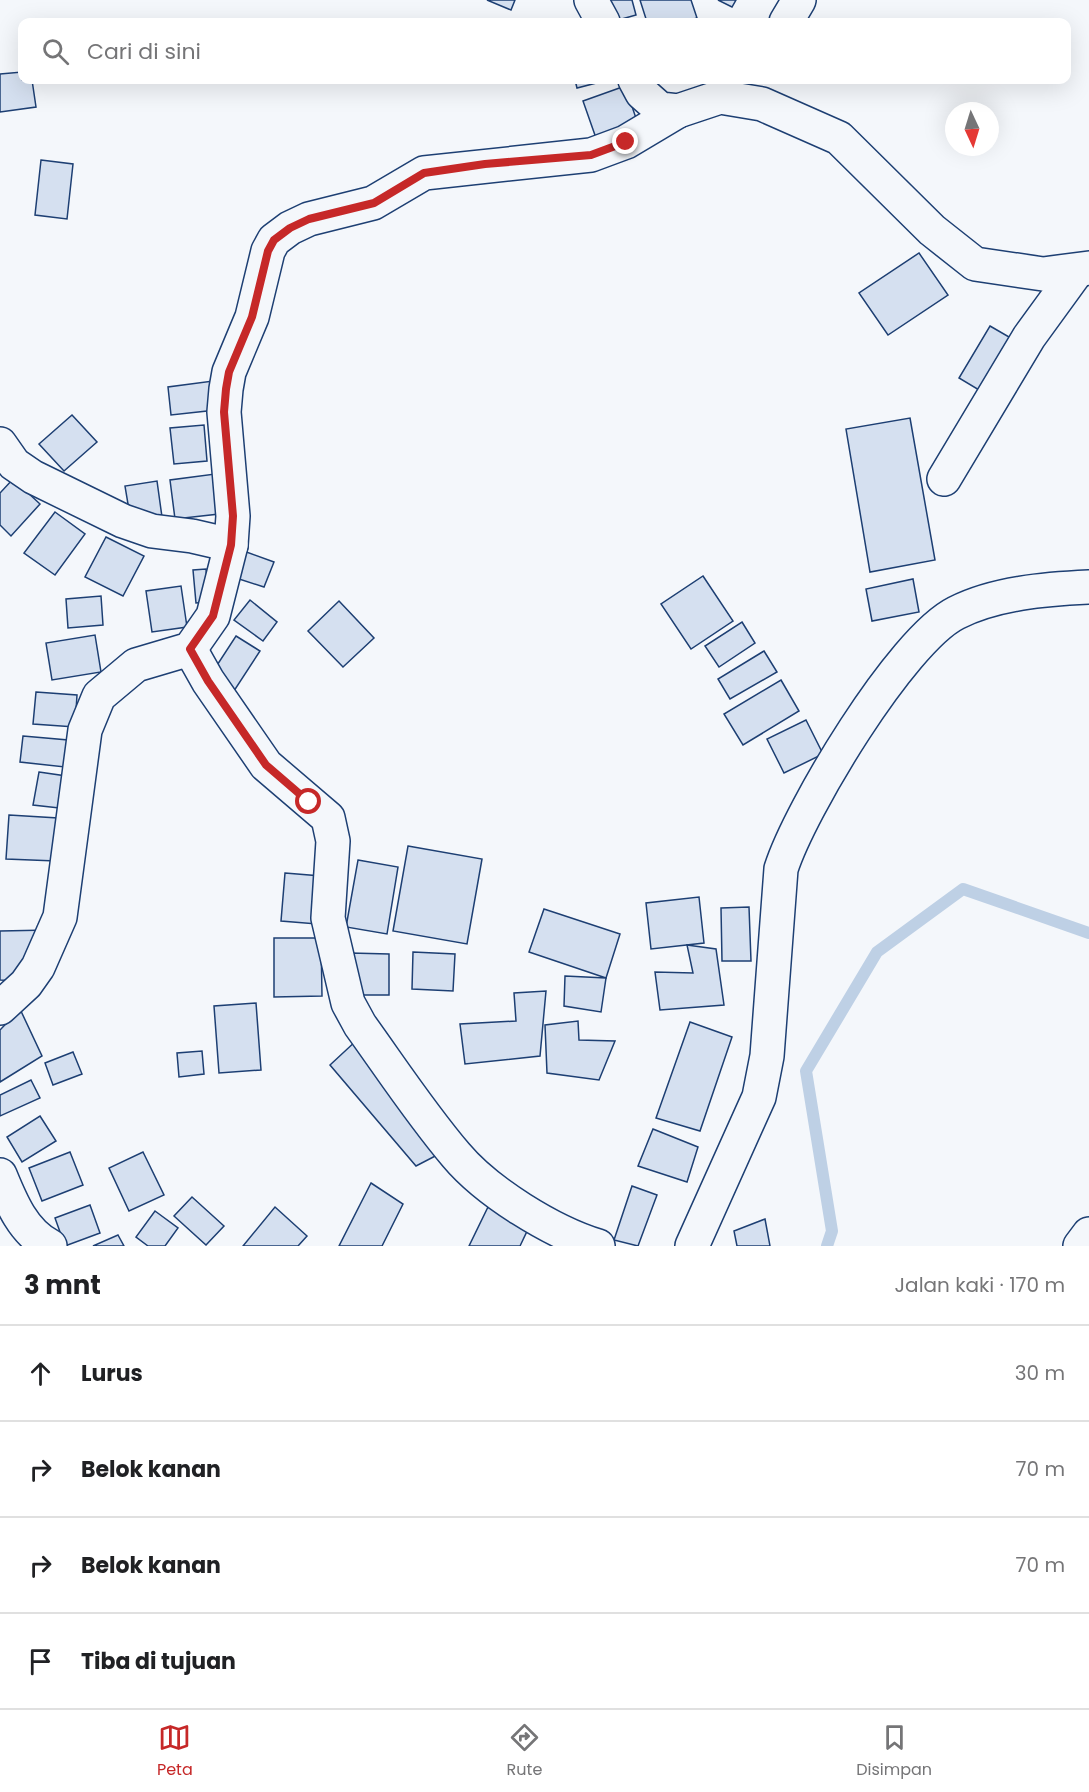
<!DOCTYPE html>
<html lang="id">
<head>
<meta charset="utf-8">
<style>
	:root { --surface:#fff; --page:#f6f6f6; --text:#202124; --muted:#757577; --line:#e0e0e0; --accent:#c62828 }
	body { margin:0; font-family:Poppins,sans-serif; background:var(--page); color:var(--text) }
	.compass { position:absolute; left:945px; top:102px; width:54px; height:54px; border-radius:50%; background:var(--surface); box-shadow:0 6px 24px #0002; rotate:176deg }
	.stop { position:absolute; width:18px; height:18px; margin:-14px; border:4px solid #c62828; border-radius:50%; background:#fff }
	.stop.end { background:#c62828; border-color:#fff; box-shadow:0 2px 6px #0008 }
	.list { margin:0; padding:0; list-style:none }
	h2 { display:flex; justify-content:space-between; align-items:center; height:78px; margin:0; padding:0 24px; font-size:26px }
	h2 small { font-size:20px; font-weight:400; color:var(--muted) }
	.list li { display:grid; grid-template-columns:39px 1fr auto; gap:18px; align-items:center; box-sizing:border-box; height:96px; padding:0 24px; border-top:2px solid var(--line) }
	.list b { display:block; font-size:22px; white-space:nowrap }
	.list em { font-size:20px; font-style:normal; color:var(--muted) }
	.icon { flex:none; width:33px; height:33px; fill:none; stroke:currentColor; stroke-width:2; stroke-linecap:round; stroke-linejoin:round }
	.map { position:relative; flex:none; width:1089px; height:1246px; overflow:hidden }
	.search { position:absolute; background:var(--surface); box-shadow:0 6px 24px #0002; left:18px; right:18px; top:18px; height:66px; display:flex; align-items:center; gap:15px; box-sizing:border-box; padding:0 21px; border-radius:12px; color:var(--muted); font-size:22px }
	.sheet { height:462px; background:var(--surface) }
	nav { display:flex; justify-content:space-around; align-items:center; box-sizing:border-box; height:84px; border-top:2px solid var(--line); background:var(--surface); font-size:16px; color:var(--muted) }
	nav a { display:grid; justify-items:center; gap:3px }
	nav .on { color:var(--accent) }
	.map>svg:first-child { display:block }
	.lines { fill:none; stroke-linecap:round; stroke-linejoin:round }
	.stream { stroke:#bed0e5; stroke-width:12 }
	.building { fill:#d5e0f0; stroke:#1d3f73; stroke-width:1.5 }
	.minor-casing { stroke:#1d3f73; stroke-width:36 }
	.tertiary-casing { stroke:#1d3f73; stroke-width:36 }
	.minor { stroke:#f4f7fb; stroke-width:33 }
	.tertiary { stroke:#f4f7fb; stroke-width:33 }
	.route { stroke:#c62828; stroke-width:8 }
</style>
</head>
<body>
<div class="map">
<svg width="1089" height="1246" viewBox="0 0 1089 1246">
	<rect width="100%" height="100%" fill="#f4f7fb"/>
	<g class="lines">
		<path class="stream" d="M827,1246L832,1231L806,1071L877,952L963,889L1089,933"/>
	</g>
	<g class="building">
		<path d="M487,0H515L511,10Z"/>
		<path d="M601,0H632L636,15L611,22Z"/>
		<path d="M640,0H691L697,18L684,22H647Z"/>
		<path d="M718,0H736L732,7Z"/>
		<path d="M22,72V80H32L36,107L0,112V74Z"/>
		<path d="M575,80H608L577,88Z"/>
		<path d="M625,86L638,124L596,138L583,101Z"/>
		<path d="M41,160L73,164L67,219L35,215Z"/>
		<path d="M919,253L948,295L888,335L859,293Z"/>
		<path d="M990,326L1016,341L984,393L959,378Z"/>
		<path d="M213,381L216,410L171,415L168,387Z"/>
		<path d="M72,415L97,442L64,471L39,444Z"/>
		<path d="M910,418L935,560L870,572L846,429Z"/>
		<path d="M204,425L207,461L174,464L170,428Z"/>
		<path d="M215,474L219,514L175,519L170,480Z"/>
		<path d="M13,479L40,504L11,536L0,525V493Z"/>
		<path d="M157,481L162,517L131,522L125,486Z"/>
		<path d="M55,512L85,534L55,575L24,553Z"/>
		<path d="M106,537L144,556L123,596L85,577Z"/>
		<path d="M241,550L274,562L264,587L236,578Z"/>
		<path d="M206,569L209,602L196,603L193,570Z"/>
		<path d="M703,576L733,621L691,649L661,604Z"/>
		<path d="M913,579L919,612L872,621L866,589Z"/>
		<path d="M181,586L187,627L152,632L146,591Z"/>
		<path d="M101,596L103,625L68,628L66,599Z"/>
		<path d="M250,600L277,622L263,641L234,620Z"/>
		<path d="M339,601L374,638L343,667L308,631Z"/>
		<path d="M742,622L755,643L719,667L705,646Z"/>
		<path d="M95,635L101,672L52,680L46,643Z"/>
		<path d="M236,636L260,651L232,694L208,679Z"/>
		<path d="M764,651L777,672L730,699L718,679Z"/>
		<path d="M781,680L799,711L743,745L724,714Z"/>
		<path d="M36,692L77,695L75,727L33,724Z"/>
		<path d="M806,720L823,754L784,773L767,739Z"/>
		<path d="M23,736L68,740L65,767L20,762Z"/>
		<path d="M39,772L73,777L68,809L33,805Z"/>
		<path d="M9,815L58,818L56,861L6,859Z"/>
		<path d="M408,846L482,859L467,944L393,931Z"/>
		<path d="M358,860L398,867L387,934L346,927Z"/>
		<path d="M285,873L321,876L317,924L281,921Z"/>
		<path d="M699,897L704,943L651,949L646,903Z"/>
		<path d="M749,907L751,961H722L721,908Z"/>
		<path d="M544,909L620,934L606,978L529,952Z"/>
		<path d="M48,930L20,981L0,980V931Z"/>
		<path d="M274,938H321L322,996L274,997Z"/>
		<path d="M687,945L716,949L724,1005L660,1010L655,972L693,973Z"/>
		<path d="M413,952L455,954L453,991L412,989Z"/>
		<path d="M350,953L389,954V995H350Z"/>
		<path d="M565,976L606,978L601,1012L564,1006Z"/>
		<path d="M546,991L540,1056L465,1064L460,1024L516,1021L514,993Z"/>
		<path d="M256,1003L261,1070L219,1073L214,1006Z"/>
		<path d="M20,1009L42,1056L0,1082V1030Z"/>
		<path d="M578,1021L579,1040L615,1041L599,1080L547,1073L545,1025Z"/>
		<path d="M690,1022L732,1037L700,1131L656,1118Z"/>
		<path d="M358,1039L445,1151L416,1166L330,1065Z"/>
		<path d="M202,1051L204,1074L179,1077L177,1053Z"/>
		<path d="M73,1052L82,1074L53,1085L45,1063Z"/>
		<path d="M31,1080L40,1098L0,1116V1095Z"/>
		<path d="M40,1116L56,1141L22,1162L7,1137Z"/>
		<path d="M653,1129L698,1147L687,1182L638,1166Z"/>
		<path d="M70,1152L83,1185L42,1201L29,1168Z"/>
		<path d="M143,1152L164,1195L129,1211L109,1168Z"/>
		<path d="M371,1183L403,1204L382,1246H339Z"/>
		<path d="M632,1186L657,1195L638,1246L614,1240Z"/>
		<path d="M192,1197L224,1226L206,1245L174,1216Z"/>
		<path d="M90,1205L100,1233L65,1246L55,1218Z"/>
		<path d="M275,1207L307,1236L298,1246H243Z"/>
		<path d="M488,1207L529,1227L520,1246H469Z"/>
		<path d="M155,1211L178,1228L165,1246H148L136,1237Z"/>
		<path d="M765,1219L770,1246H737L734,1231Z"/>
		<path d="M118,1235L124,1246H93Z"/>
	</g>
	<g class="lines">
		<g class="minor-casing">
			<g id="minor">
				<path d="M591,0L603,22"/>
				<path d="M786,22L799,0"/>
				<path d="M635,80L642,93L660,109L678,111L720,97L762,104L839,138L932,230L975,264L1043,274L1089,268"/>
				<path d="M0,444L14,464L33,477L123,521L152,531L192,536L231,545"/>
				<path d="M944,479L1029,337L1077,271"/>
				<path d="M190,649L208,681L266,765L328,818L333,841L328,918L348,1003L360,1025C391,1068 421,1114 456,1155C487,1192 552,1232 598,1246"/>
				<path d="M0,1008L26,984L38,967L60,917L85,730L99,696L136,665L190,649L213,616L231,545L233,516L224,412L226,389L229,372L252,317L268,251L274,240L290,228L309,219L373,203L424,173L591,155L626,142L678,111"/>
				<path d="M0,1175C11,1202 23,1232 50,1246"/>
				<path d="M1080,1246L1089,1234"/>
			</g>
		</g>
		<g class="tertiary-casing">
			<path id="tertiary" d="M692,1246L759,1097L767,1056L781,869C800,809 901,641 956,613C995,593 1046,589 1089,587"/>
		</g>
		<use href="#minor" class="minor"/>
		<use href="#tertiary" class="tertiary"/>
	</g>
	<g class="lines">
		<path class="route" d="M309,802L266,765L208,681L190,649L213,616L231,545L233,516L224,412L226,389L229,372L252,317L268,251L274,240L290,228L309,219L374,203L424,173L485,164L591,155L626,142"/>
	</g>
</svg>
<svg class="compass" viewBox="-18 -18 36 36"><path d="M0-13l5 13h-10z" fill="#e53935"/><path d="M0 13l5-13h-10z" fill="#757577"/></svg>
<div class="stop" style="left:309px;top:802px"></div>
<div class="stop end" style="left:626px;top:142px"></div>
<div class="search"><svg class="icon" aria-label="search" viewBox="0 0 24 24"><circle cx="10" cy="10" r="6"/><path d="M15 15l6 6"/></svg>Cari di sini</div>
</div>
<section class="sheet">
<h2>3 mnt<small>Jalan kaki · 170 m</small></h2>
<ul class="list">
<li><svg class="icon" aria-label="ahead" viewBox="0 0 24 24"><path d="M12 20V5M6 11l6-6 6 6"/></svg><div><b>Lurus</b></div><em>30 m</em></li>
<li><svg class="icon" aria-label="right" viewBox="0 0 24 24"><path d="M7 20v-9h11M14 6l5 5-5 5"/></svg><div><b>Belok kanan</b></div><em>70 m</em></li>
<li><svg class="icon" aria-label="right" viewBox="0 0 24 24"><path d="M7 20v-9h11M14 6l5 5-5 5"/></svg><div><b>Belok kanan</b></div><em>70 m</em></li>
<li><svg class="icon" aria-label="arrive" viewBox="0 0 24 24"><path d="M6 21V4h12l-3 4 3 4H6"/></svg><div><b>Tiba di tujuan</b></div></li>
</ul>
</section>
<nav>
<a class="on"><svg class="icon" aria-label="map" viewBox="0 0 24 24"><path d="M3 6l6-2 6 2 6-2v14l-6 2-6-2-6 2zM9 4v14M15 6v14"/></svg>Peta</a>
<a><svg class="icon" aria-label="directions" viewBox="0 0 24 24"><path d="M12 3l9 9-9 9-9-9zM9 14v-3h6M13 9l2 2-2 2"/></svg>Rute</a>
<a><svg class="icon" aria-label="saved" viewBox="0 0 24 24"><path d="M7 4h10v16l-5-4-5 4z"/></svg>Disimpan</a>
</nav>
</body>
</html>
